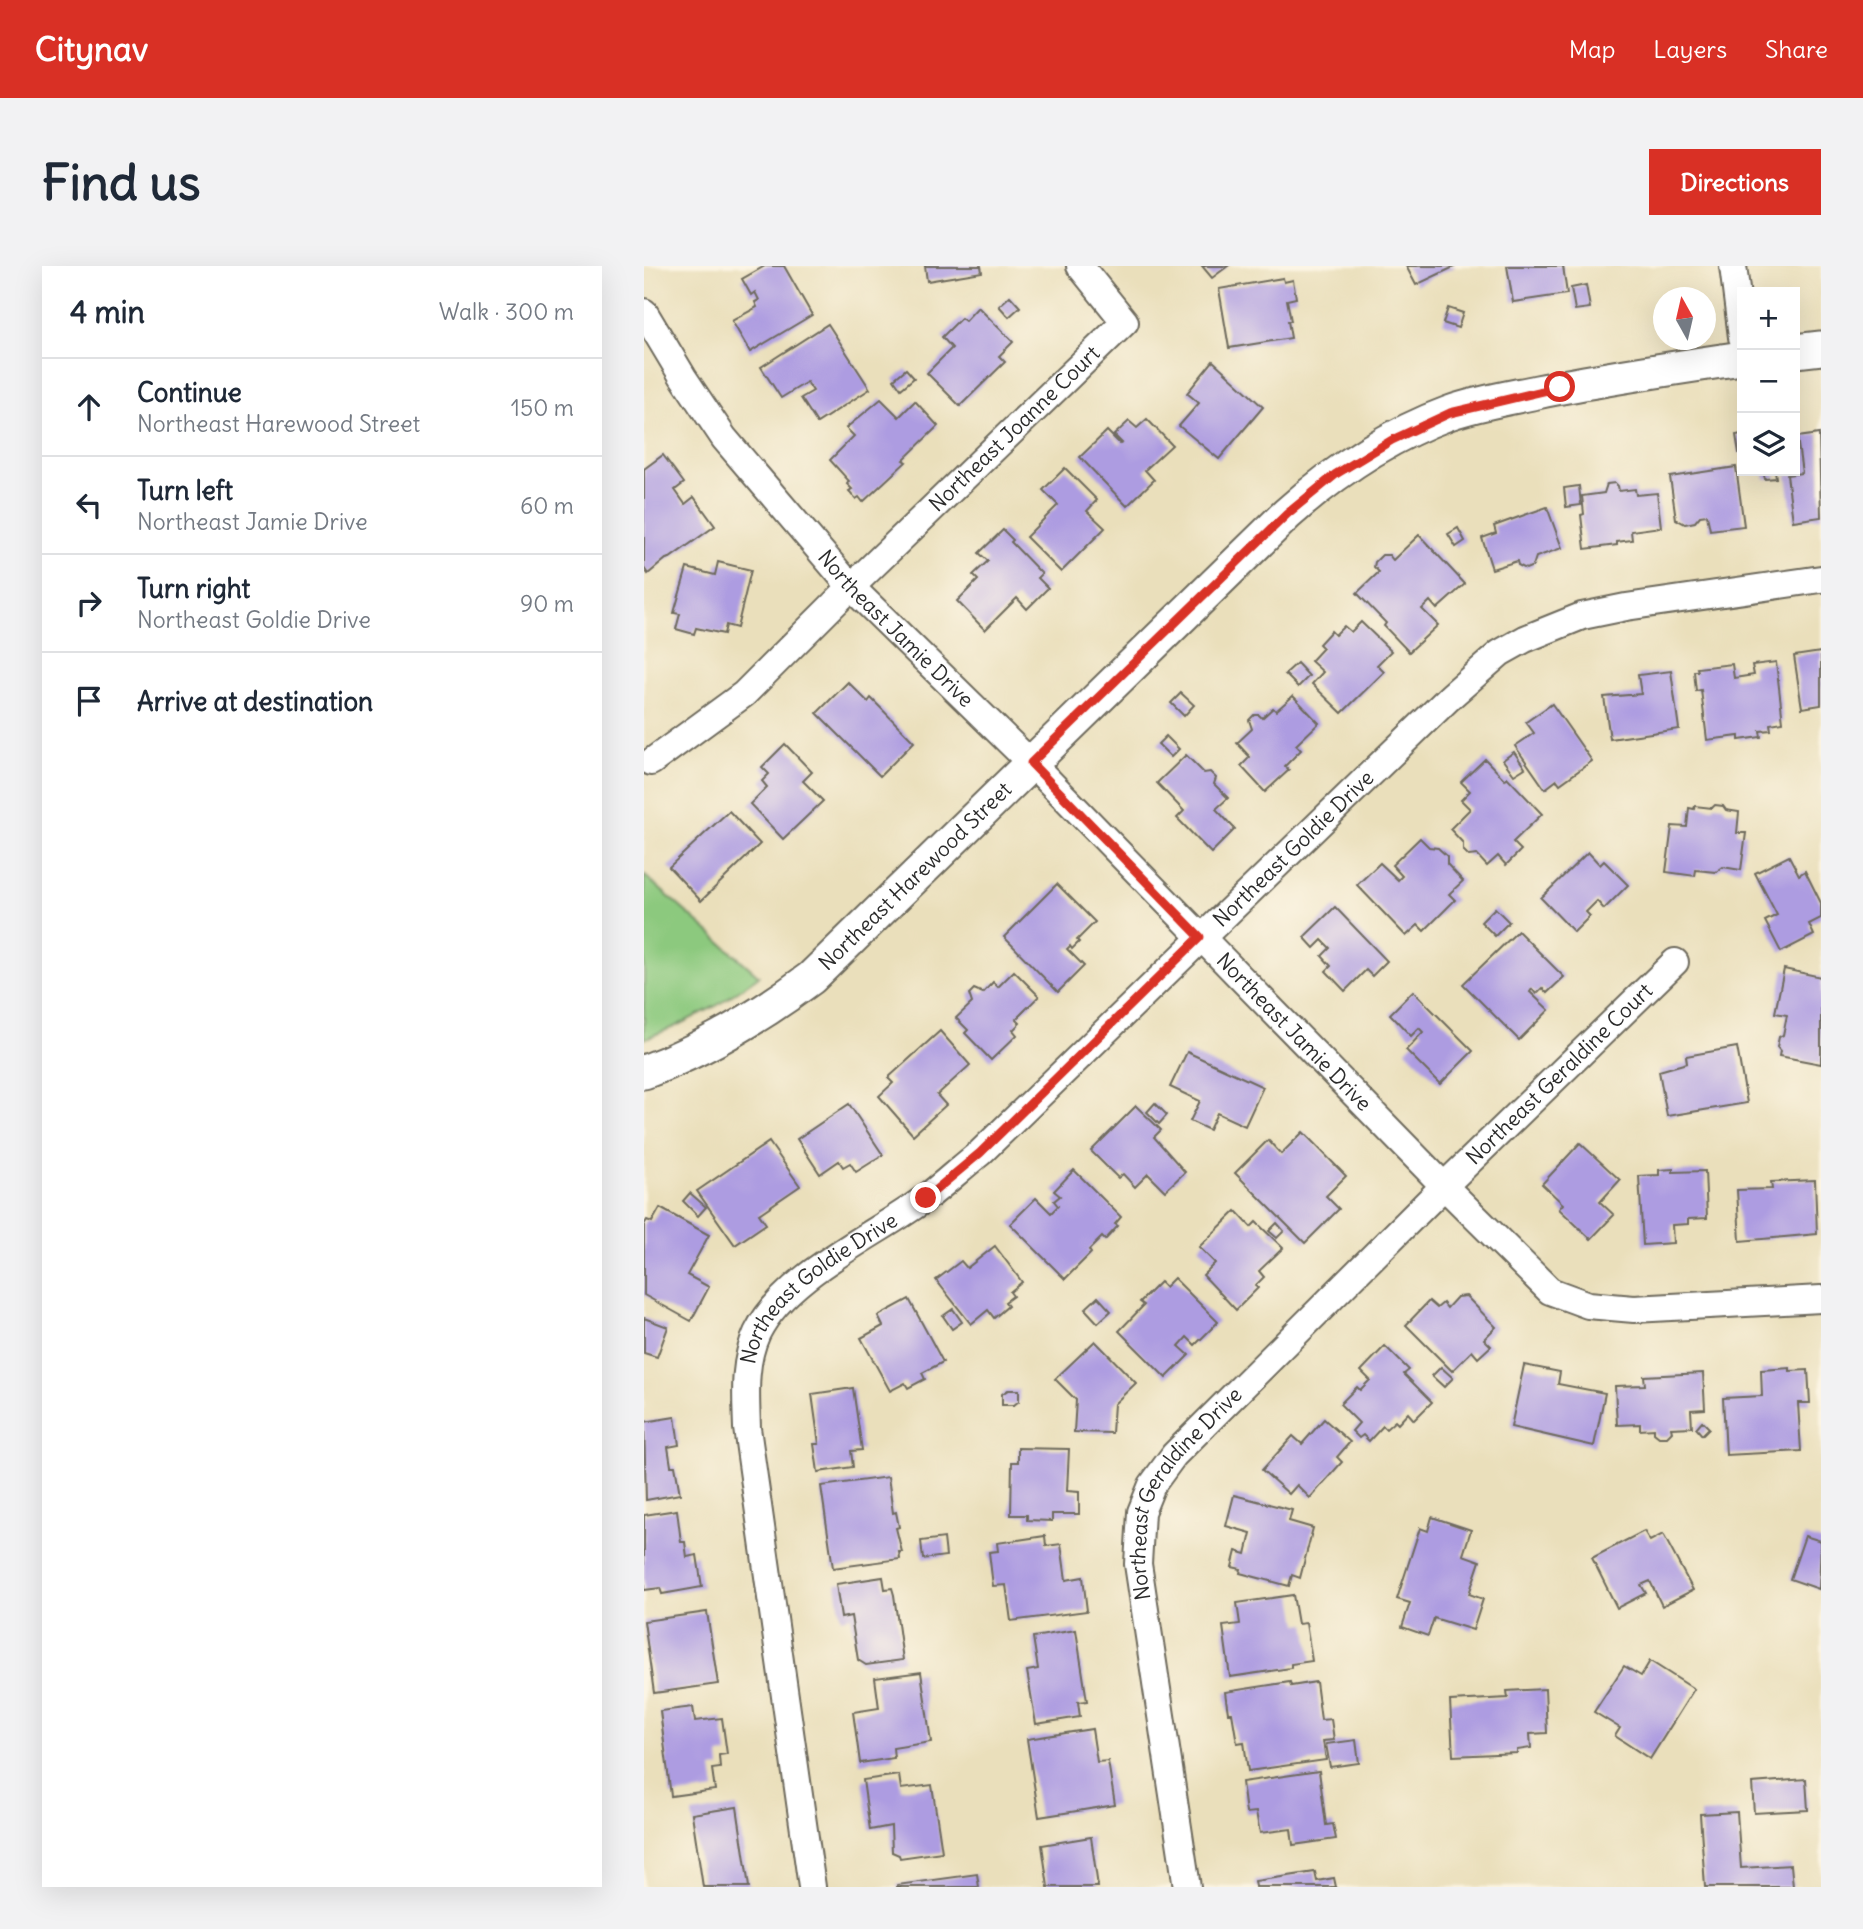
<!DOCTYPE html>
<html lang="en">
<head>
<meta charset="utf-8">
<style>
	:root { --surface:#fff; --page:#f2f2f3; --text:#1f2937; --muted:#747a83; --line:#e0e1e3; --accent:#d93025 }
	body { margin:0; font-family:Delius,sans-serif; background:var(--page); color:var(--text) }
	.controls { position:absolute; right:21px; top:21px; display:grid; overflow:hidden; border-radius:0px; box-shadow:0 7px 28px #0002 }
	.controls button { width:63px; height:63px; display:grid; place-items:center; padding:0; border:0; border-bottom:2px solid var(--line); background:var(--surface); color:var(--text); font:35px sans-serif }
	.compass { position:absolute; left:1009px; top:21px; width:63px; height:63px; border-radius:50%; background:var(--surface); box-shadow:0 7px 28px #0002; rotate:352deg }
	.stop { position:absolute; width:21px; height:21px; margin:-16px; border:5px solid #d93025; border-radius:50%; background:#fff }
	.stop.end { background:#d93025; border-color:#fff; box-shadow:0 2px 7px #0008 }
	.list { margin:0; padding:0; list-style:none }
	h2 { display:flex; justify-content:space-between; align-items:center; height:91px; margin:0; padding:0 28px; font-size:30px }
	h2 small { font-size:23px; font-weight:400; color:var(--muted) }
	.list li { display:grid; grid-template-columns:46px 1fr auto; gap:21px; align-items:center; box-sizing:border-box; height:98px; padding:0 28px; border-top:2px solid var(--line) }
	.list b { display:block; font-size:26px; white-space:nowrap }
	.list p { margin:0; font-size:23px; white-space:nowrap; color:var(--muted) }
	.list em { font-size:23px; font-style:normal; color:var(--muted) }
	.icon { flex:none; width:38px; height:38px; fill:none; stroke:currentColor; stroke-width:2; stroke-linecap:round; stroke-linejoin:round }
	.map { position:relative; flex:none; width:1177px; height:1621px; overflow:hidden; border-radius:0px }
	header { display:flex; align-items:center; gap:42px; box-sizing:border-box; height:98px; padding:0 35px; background:var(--accent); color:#fff }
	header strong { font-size:33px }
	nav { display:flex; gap:38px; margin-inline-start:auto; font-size:24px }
	.intro { display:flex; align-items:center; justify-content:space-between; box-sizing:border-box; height:168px; padding:0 42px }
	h1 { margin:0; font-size:49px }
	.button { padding:18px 32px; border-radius:0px; background:var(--accent); color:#fff; font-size:24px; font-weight:700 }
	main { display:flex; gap:42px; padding:0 42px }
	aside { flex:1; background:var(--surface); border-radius:0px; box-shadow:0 7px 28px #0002 }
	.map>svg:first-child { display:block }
	.green { fill:#8cc97e; stroke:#5c7a54; stroke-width:2 }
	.building { fill:#ad9ce1 }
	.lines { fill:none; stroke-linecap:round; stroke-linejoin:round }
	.minor-casing { stroke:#6e6a5d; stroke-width:30 }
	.tertiary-casing { stroke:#6e6a5d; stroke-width:37 }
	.minor { stroke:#fff; stroke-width:26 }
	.tertiary { stroke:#fff; stroke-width:33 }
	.route { stroke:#d93025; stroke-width:9 }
	.labels { text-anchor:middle; stroke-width:6; stroke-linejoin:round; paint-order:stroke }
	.street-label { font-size:21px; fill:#2b2b2b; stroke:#fcf5e5 }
</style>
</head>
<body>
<header>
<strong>Citynav</strong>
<nav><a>Map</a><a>Layers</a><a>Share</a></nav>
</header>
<div class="intro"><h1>Find us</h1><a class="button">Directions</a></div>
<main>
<aside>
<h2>4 min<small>Walk · 300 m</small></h2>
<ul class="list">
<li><svg class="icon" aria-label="ahead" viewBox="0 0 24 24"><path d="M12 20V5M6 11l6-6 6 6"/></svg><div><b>Continue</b><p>Northeast Harewood Street</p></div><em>150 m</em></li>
<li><svg class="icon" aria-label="left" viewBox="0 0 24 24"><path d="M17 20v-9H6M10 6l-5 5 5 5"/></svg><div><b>Turn left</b><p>Northeast Jamie Drive</p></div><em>60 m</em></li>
<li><svg class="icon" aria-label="right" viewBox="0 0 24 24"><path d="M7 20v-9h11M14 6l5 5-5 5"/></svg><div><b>Turn right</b><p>Northeast Goldie Drive</p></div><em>90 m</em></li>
<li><svg class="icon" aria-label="arrive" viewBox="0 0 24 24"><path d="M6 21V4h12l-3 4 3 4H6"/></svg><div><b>Arrive at destination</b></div></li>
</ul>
</aside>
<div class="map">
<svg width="1177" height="1621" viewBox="0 0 1177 1621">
	<rect width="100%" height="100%" fill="#fcf5e5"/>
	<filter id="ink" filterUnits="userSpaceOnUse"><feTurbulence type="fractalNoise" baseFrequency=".0143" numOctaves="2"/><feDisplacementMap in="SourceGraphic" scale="14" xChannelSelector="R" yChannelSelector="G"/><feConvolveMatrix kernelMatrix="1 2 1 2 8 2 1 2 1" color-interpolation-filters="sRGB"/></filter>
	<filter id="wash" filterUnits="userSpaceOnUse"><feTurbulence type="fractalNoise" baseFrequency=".00686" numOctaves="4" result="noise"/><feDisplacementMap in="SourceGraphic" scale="28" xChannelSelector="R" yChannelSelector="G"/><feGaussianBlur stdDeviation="1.57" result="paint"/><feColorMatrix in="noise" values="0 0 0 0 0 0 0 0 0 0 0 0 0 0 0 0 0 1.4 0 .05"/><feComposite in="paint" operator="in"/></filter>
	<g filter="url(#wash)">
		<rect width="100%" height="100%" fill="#eadfbb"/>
		<path class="green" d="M0,609L115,710L74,739L30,761L0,773Z"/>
		<g id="blocks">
			<g class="building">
				<path d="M121,0H140L168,49L106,86L88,55L113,41L111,36L115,34L111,26L107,29L98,13Z"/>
				<path d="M281,0H337L338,6L283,15Z"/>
				<path d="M558,0H584L568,12Z"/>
				<path d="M762,0H812L772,19Z"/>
				<path d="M863,0H919L923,28L869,36Z"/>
				<path d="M639,12L640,16L649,14L652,32L643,34L647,55H644L647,72L585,82L575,23Z"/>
				<path d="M942,19L946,42L931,44L927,22Z"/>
				<path d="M366,30L376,41L365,51L355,40Z"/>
				<path d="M334,41L369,76L355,90L361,96L316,140L283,107L308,82L298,71L317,52L321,55Z"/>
				<path d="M804,42L819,47L814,62L799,57Z"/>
				<path d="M184,58L226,123L173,157L157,132L169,125L163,116L137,132L117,101Z"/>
				<path d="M569,95L619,141L575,193L535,160L555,137L543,127Z"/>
				<path d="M262,103L270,112L257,123L250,113Z"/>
				<path d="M237,133L255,151L271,135L294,160L259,194L262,196L219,236L215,231L212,233L205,225L208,223L203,218L205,215L186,194L210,170L202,162Z"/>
				<path d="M503,153L528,179L501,204L510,214L483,240L436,191L463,165L476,178L478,177L470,169L485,155L493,162Z"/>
				<path d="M1098,168V187H1095L1092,169Z"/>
				<path d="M1175,168L1177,251L1149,255L1143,209L1158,207L1153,171Z"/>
				<path d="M19,189L40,217L31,224L41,238L50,231L71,260L26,292L22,293L4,308L0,302V203Z"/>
				<path d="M1092,201L1100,260L1066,264L1063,249L1056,250L1051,256L1041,258L1032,253L1026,211Z"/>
				<path d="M421,202L453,234L443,245L461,262L417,306L382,271L414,239L399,224Z"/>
				<path d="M1119,205H1131L1132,212L1121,213Z"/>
				<path d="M971,217L974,220L975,225L991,223L992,229L1013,227L1017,261L987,265L988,274L973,276V279L941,283L937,249L940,248L938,230L960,227L963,218Z"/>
				<path d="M935,220L937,239L922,241L920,222Z"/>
				<path d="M903,241L918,282L892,291L889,300L882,303L874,299L873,295L848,303L838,272L852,267L850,260Z"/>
				<path d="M814,262L821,275L812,281L804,268Z"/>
				<path d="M359,264L369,274L367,276L398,308L394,312L404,322L383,343L373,332L341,364L313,335L334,314L329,309L344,295L335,287Z"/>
				<path d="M775,269L821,318L793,343L786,335L778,343L794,359L765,386L740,360L742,357L713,327L735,306L730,301L731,296L738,289H745L749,294Z"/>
				<path d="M74,296L107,304L93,362L82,359L80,368L52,362L50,368L32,363L36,348L30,347L43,302L71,309Z"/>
				<path d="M717,356L747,385L733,399L740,406L698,447L668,418L679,406L667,395L679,382L675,378L687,365L691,369L700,360L707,366Z"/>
				<path d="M1177,386V439L1158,442L1150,390Z"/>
				<path d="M1132,396L1139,456L1126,458L1127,464L1116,465L1117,471L1095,474V470L1063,474L1057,424L1052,425L1050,405H1054L1053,402L1088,398L1090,412L1110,409L1108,399Z"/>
				<path d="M653,397L665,410L654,421L641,408Z"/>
				<path d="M1027,405L1035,463L966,473L960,431L997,428L994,409Z"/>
				<path d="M204,416L224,436L227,432L270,476L236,510L173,447Z"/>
				<path d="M537,427L550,439L540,450L527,437Z"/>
				<path d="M649,430L675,457L652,479L657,484L641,500L645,504L621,526L597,500L606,491L593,477L608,463L605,454L610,449H615L618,452L629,442L632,445Z"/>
				<path d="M908,438L948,495L916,518L913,514L901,523L871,480L890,467L882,456Z"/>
				<path d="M522,470L535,483L527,491L514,478Z"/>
				<path d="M141,478L168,506L159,515L179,535L139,573L106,538L123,521L118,515L125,508L118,501Z"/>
				<path d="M870,486L881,502L870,509L859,494Z"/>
				<path d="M542,489L560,507L566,506L572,512L570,518L584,532L572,543L591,563L567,587L533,552L540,545L513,517Z"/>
				<path d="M841,493L861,514L863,511L898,548L869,576L877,584L862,599L854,590L843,600L833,589L825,590L819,584V577L806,563L826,543L817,534L826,525L817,516Z"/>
				<path d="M1071,539L1079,540L1082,544L1095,546L1093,567H1102L1097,604L1079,601L1072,606L1052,604L1051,610L1022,606L1028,560L1043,561L1045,542L1050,543L1051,540L1068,542Z"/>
				<path d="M85,545L116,578L57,635L25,601Z"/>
				<path d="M776,572L785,581L794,582L803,590V598L819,615L805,628L811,634L780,665L774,659L762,670L713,619L736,597L754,614L758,610L748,599Z"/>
				<path d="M944,586L956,599L960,595L984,619L960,643L953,635L942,646L946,650L930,666L897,632Z"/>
				<path d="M1145,590L1155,609L1161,605L1177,637V652L1165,658L1170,669L1137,686L1121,655L1133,649L1111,607Z"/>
				<path d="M413,618L451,656L433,674L435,676L428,683L426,680L423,683L440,700L414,726L360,671Z"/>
				<path d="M691,641L743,695L728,710L722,704L701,725L682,705L687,700L678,690L686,682L678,674L670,682L660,671Z"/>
				<path d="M851,642L865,656L851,670L837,656Z"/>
				<path d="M874,665L920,711L903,727L898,722L892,728L888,723L886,726L905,744L875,774L819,718Z"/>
				<path d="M1140,703L1177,711V798L1135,790L1136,785L1133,781L1135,771L1139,769L1143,749L1131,747Z"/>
				<path d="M370,705L395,730L372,753L376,757L369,764L373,769L347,794L321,767L324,764L312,752L328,737L325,728L330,723L339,727L349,716L354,721Z"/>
				<path d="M769,725L829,785L796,818L762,784L779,766L775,762L767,770L746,748Z"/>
				<path d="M296,765L326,799L293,829L302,839L269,869L235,830L249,817L244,812Z"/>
				<path d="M1093,781L1103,837L1023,850L1015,805L1043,797L1042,790Z"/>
				<path d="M543,786L619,821L601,860L573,847L565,864L546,855L556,835L526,821Z"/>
				<path d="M511,837L523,849L515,858L503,846Z"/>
				<path d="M205,838L239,889L212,906L206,897L199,901L195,895L176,908L153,873Z"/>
				<path d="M492,840L517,864L510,871L541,906L521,925L504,908L491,921L479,908L474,912L447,885Z"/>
				<path d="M659,866L702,910L682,930L695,943L661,977L591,907L624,874L637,888Z"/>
				<path d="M125,876L156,920L115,948L122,958L91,979L53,925Z"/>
				<path d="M936,877L976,914L956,936L970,949L947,973L915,943L919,938L898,918Z"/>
				<path d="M1029,903V906L1061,905L1063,952L1044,953V958L1028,959L1029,977L999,979L995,910L1015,909V904Z"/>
				<path d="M430,904L477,951L471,958L474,960L461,974L458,971L445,984L447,987L421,1013L366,958L392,932L407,947L414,940L410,935L416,930L410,925Z"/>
				<path d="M1171,914L1173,968L1096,975L1093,924L1128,923L1127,916Z"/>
				<path d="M46,927L62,941L54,950L39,935Z"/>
				<path d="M16,942L65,969L43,1009L65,1021L47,1055L0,1029V959L3,954L8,956Z"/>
				<path d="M592,945L607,961L612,956L639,982L615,1005L620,1011L611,1020L614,1022L592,1044L559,1009L571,997L555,981Z"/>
				<path d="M633,957L640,965L633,972L625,965Z"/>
				<path d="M351,980L378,1016L366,1026L369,1030L361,1036L364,1040L350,1052L344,1044L327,1058L292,1014L317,995L323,1002Z"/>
				<path d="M530,1012L574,1056L551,1079L543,1071L535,1080L545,1089L522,1112L475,1065L500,1039L496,1036L516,1016L521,1021Z"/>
				<path d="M822,1030L852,1061L840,1073L847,1080L834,1092L828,1085L808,1105L762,1059L785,1035L793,1042L799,1037L803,1042L813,1031Z"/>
				<path d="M454,1031L467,1045L454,1057L441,1043Z"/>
				<path d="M265,1033L299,1096L278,1107L281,1113L264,1122L261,1117L246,1125L217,1072L239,1060L234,1050Z"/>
				<path d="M309,1043L318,1056L308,1063L299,1050Z"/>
				<path d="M0,1052L24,1061L13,1091L0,1087Z"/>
				<path d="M451,1075L492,1117L470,1138L468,1167L430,1166L432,1134L411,1113Z"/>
				<path d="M741,1080L765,1104L760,1108L788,1136L770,1154L764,1147L754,1158L751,1155L742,1163L739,1160L725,1175L719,1169L715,1172L708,1165L715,1157L696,1138L713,1121L716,1124L726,1114L717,1105Z"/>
				<path d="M880,1099L916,1106L914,1118L961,1127L950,1180L867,1161Z"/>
				<path d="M797,1101L809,1112L800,1121L788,1110Z"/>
				<path d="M1146,1102V1105L1164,1104L1166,1137H1154L1157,1185L1082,1189L1079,1132L1118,1130L1117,1104Z"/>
				<path d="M1059,1107L1061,1143L1047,1144L1048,1161L1027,1162L1028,1166L1023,1171H1015L1010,1167V1163L996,1164V1158L973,1159L971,1120L1001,1119L1000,1110Z"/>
				<path d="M209,1122L218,1184L207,1185L209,1201L174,1206L170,1178H175L168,1128Z"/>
				<path d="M364,1124H375V1135L370,1139H358V1128Z"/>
				<path d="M31,1151L35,1179L24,1181L27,1200H31L36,1228L2,1234L0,1156Z"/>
				<path d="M680,1153L706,1176L693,1191L698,1196L666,1232L653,1219L645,1228L618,1204L649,1170L658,1178Z"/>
				<path d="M1058,1155L1065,1162L1058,1169L1052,1162Z"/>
				<path d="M374,1182L425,1183L423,1225L435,1226V1248H408V1255L383,1254V1249H367L368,1196H374Z"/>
				<path d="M244,1211L249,1247L252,1246L255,1261L252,1262L258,1286H255L256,1293L189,1302L177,1220Z"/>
				<path d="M590,1229L648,1244L645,1255L669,1262L656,1312L648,1309L645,1320L596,1307L597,1303L588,1301L592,1285L602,1288L607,1267L582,1260Z"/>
				<path d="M33,1244L37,1276H41L43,1291L53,1289L58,1321L18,1328L16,1322L0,1324V1249Z"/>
				<path d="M788,1251L827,1264L819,1289L836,1295L825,1328L839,1333L829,1364L790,1352L784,1370L758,1361L766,1337L753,1333L776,1262L784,1265Z"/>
				<path d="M1000,1265L1006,1275L1019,1268L1049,1324L1018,1340L1006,1315L997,1319L1002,1327L973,1342L948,1292Z"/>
				<path d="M401,1270L402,1280L417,1278L422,1314L439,1311L443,1345L367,1355L362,1319L349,1320L345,1286L354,1285L353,1277Z"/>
				<path d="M1161,1270L1177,1275L1175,1323L1146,1313Z"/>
				<path d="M300,1272L302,1290L279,1293L277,1275Z"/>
				<path d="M239,1311L241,1323L248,1322L250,1329L259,1394L222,1399L214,1394L207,1350L197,1352L192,1318Z"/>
				<path d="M649,1329L654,1358L662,1357L668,1395L647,1398V1402L586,1411L579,1360L596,1358L593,1337Z"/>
				<path d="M63,1346L74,1418L10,1427L0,1355Z"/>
				<path d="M432,1364L443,1435L434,1436L436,1451L392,1458L383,1405L394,1403L389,1371Z"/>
				<path d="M1006,1395L1050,1423L1006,1493L971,1470L976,1462L950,1446L980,1400L997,1410Z"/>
				<path d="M277,1406L287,1476L249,1482L250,1492L216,1497L209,1446L235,1442L231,1412Z"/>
				<path d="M646,1416L647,1420L672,1416L677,1454L687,1453L690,1474L679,1475L682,1494L604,1505L600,1476L593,1477L588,1447H584L581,1426Z"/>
				<path d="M901,1423L903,1467L886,1468L887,1482L873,1484V1487L809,1490L806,1435L864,1432L863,1425Z"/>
				<path d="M49,1441L51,1455L78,1452L83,1488L75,1489L76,1502L68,1503L71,1524L27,1530L16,1445Z"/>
				<path d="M448,1463L453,1496L464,1495L471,1539L395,1551L383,1473Z"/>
				<path d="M712,1474L715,1497L686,1501L682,1478Z"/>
				<path d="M675,1505L682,1559L689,1558L692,1573L649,1579L647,1563L616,1567L612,1546L602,1547L598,1516Z"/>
				<path d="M255,1509L257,1523L288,1519L298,1586L256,1592L255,1589L248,1586L247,1560L226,1564L219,1514Z"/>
				<path d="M1162,1513L1164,1544L1110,1547L1108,1517Z"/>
				<path d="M93,1541L105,1621H59L48,1548Z"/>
				<path d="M1093,1546L1097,1602L1147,1599L1149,1621H1061L1056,1548Z"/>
				<path d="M447,1571L454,1621H404L398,1579Z"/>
				<path d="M671,1606L673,1615L690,1612L692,1621H612L611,1615Z"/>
				<path d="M333,1608L335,1621H253V1619Z"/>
			</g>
		</g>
	</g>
	<g filter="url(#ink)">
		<use href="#blocks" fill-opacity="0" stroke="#6e6a5d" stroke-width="2"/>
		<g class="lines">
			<g class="minor-casing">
				<g id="minor">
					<path d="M1089,0L1098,71"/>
					<path id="s1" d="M0,46L39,111L80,172L207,321L396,506L800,920L906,1025L944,1039L990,1043L1177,1033"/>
					<path id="s2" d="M7,496L100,428L207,321L481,56L436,0"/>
					<path id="s3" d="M168,1621L103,1162C102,1130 99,1097 113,1067C142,1008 231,970 283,931C301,917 318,901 336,887L807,430L856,387L881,373L938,350L982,341L1177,313"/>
					<path id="s4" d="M543,1621L494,1298L497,1246L508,1219L530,1189L800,920L1031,696"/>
				</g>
			</g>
			<g class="tertiary-casing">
				<g id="tertiary">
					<path d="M1151,85L1177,82"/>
					<path id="s5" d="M0,806C62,783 115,751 167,712L643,248C690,206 745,169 805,147C833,137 864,132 893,126C961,112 1030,102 1098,92"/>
				</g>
			</g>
			<use href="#minor" class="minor"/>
			<use href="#tertiary" class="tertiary"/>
		</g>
	</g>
	<g class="lines" filter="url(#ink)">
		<path class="route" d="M282,932L336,887L556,671L387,497L643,248L692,208L748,174L806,147L916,121"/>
	</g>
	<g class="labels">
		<g class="street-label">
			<text dy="7" stroke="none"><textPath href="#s2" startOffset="494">Northeast Joanne Court</textPath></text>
			<text dy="7" stroke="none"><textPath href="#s1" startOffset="406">Northeast Jamie Drive</textPath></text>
			<text dy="7" stroke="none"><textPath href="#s3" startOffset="1286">Northeast Goldie Drive</textPath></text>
			<text dy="7" stroke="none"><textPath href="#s5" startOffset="338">Northeast Harewood Street</textPath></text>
			<text dy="7" stroke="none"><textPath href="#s1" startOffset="973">Northeast Jamie Drive</textPath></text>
			<text dy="7" stroke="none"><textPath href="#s4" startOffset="987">Northeast Geraldine Court</textPath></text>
			<text dy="7" stroke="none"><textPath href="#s3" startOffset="635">Northeast Goldie Drive</textPath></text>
			<text dy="7" stroke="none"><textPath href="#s4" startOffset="413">Northeast Geraldine Drive</textPath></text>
		</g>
	</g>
</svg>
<div class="controls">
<button>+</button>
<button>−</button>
<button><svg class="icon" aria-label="layers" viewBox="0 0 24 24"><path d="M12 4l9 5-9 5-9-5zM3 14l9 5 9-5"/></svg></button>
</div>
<svg class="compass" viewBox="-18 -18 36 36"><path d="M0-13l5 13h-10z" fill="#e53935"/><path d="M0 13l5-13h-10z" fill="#747a83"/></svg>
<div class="stop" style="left:916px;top:121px"></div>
<div class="stop end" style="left:282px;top:932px"></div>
</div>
</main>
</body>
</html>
